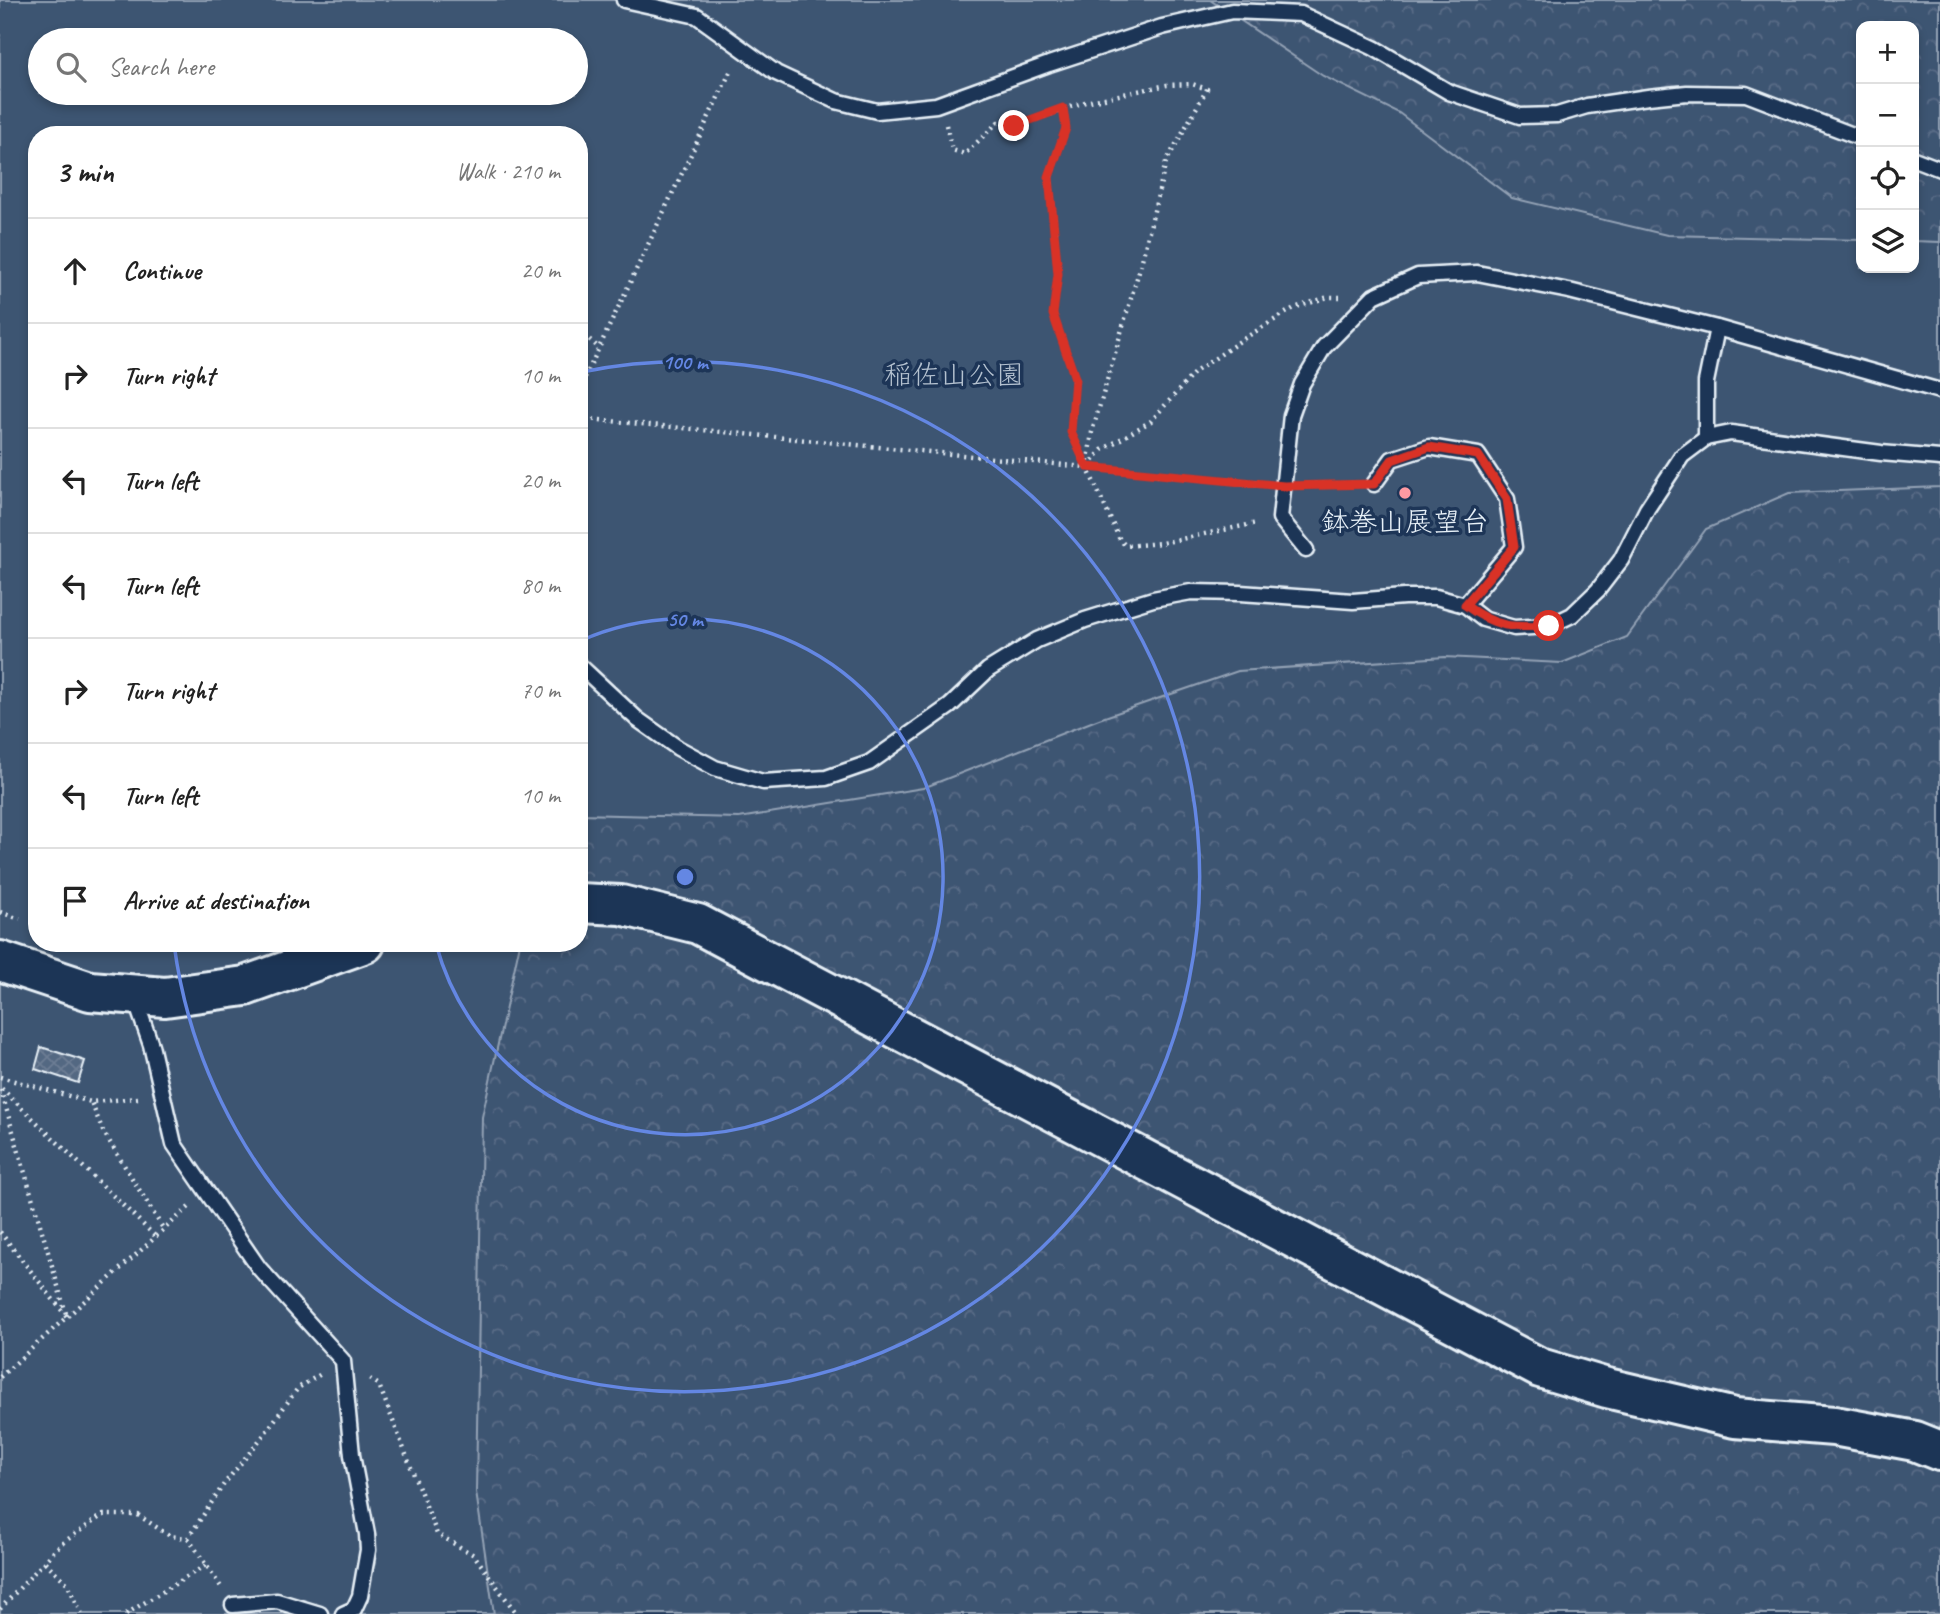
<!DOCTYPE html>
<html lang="en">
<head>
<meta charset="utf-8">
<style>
	:root { --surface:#fff; --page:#f6f6f6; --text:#222; --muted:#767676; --line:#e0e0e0 }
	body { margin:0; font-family:Caveat,"Klee One",sans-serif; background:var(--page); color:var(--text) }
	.controls { position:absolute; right:21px; top:21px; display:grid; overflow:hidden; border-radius:14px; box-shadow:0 4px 10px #0003 }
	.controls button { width:63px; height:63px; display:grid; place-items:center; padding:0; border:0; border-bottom:2px solid var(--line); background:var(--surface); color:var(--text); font:35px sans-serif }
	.stop { position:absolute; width:21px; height:21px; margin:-16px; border:5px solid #d93025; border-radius:50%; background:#fff }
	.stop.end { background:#d93025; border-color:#fff; box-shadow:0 2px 7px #0008 }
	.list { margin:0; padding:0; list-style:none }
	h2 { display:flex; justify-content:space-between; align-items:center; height:91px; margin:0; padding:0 28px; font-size:30px }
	h2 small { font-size:23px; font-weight:400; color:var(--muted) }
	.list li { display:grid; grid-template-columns:46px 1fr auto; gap:21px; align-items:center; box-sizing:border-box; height:105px; padding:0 28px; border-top:2px solid var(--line) }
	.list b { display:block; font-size:26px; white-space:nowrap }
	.list em { font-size:23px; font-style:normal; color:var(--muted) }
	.icon { flex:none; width:38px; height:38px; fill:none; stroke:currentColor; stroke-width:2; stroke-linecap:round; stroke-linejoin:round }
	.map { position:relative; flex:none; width:1940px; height:1614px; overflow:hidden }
	.search { position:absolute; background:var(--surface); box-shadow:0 4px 10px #0003; left:28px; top:28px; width:560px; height:77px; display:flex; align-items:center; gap:18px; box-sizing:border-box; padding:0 24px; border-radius:38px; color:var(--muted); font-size:26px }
	.panel { position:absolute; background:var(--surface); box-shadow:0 4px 10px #0003; left:28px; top:126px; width:560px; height:826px; border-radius:28px }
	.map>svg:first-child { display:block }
	.forest { fill:url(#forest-crowns); stroke:#93a2b5; stroke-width:2; fill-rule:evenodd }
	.green { fill:#3e5472; stroke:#93a2b5; stroke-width:2; fill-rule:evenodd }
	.building { fill:url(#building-cross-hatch); stroke:#e8f1f8; stroke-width:2 }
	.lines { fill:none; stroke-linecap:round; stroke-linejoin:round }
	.lane-casing { stroke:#e8f1f8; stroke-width:19 }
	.secondary-casing { stroke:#e8f1f8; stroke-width:44 }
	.path { stroke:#e8f1f8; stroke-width:4.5; stroke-dasharray:2 5; stroke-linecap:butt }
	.lane { stroke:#1d3557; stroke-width:14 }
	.secondary { stroke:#1d3557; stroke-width:38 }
	.route { stroke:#d93025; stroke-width:9 }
	.ring { fill:none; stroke:#6487e3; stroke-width:3.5 }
	.poi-dot { fill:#ff9aa2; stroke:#1d3557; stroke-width:2.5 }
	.labels { text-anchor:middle; stroke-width:7; stroke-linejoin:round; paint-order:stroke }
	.park-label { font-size:28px; fill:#b5c2d0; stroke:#1d3557 }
	.poi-label { font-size:28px; fill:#e8f1f8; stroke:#1d3557 }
	.centre { fill:#6487e3; stroke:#1d3557; stroke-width:3.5 }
	.ring-label { font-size:21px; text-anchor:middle; font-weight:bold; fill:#6487e3; stroke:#1d3557; stroke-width:7; stroke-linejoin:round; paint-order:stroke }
</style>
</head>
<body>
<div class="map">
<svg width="1940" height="1614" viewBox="0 0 1940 1614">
	<defs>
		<pattern id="forest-crowns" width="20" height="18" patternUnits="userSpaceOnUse" patternTransform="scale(1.75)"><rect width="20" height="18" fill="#3e5472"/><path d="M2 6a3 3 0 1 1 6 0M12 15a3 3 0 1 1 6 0" fill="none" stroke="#5a6d87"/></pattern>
		<pattern id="building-cross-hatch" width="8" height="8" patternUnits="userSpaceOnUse" patternTransform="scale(1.75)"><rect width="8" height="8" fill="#536782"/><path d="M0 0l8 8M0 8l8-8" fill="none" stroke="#6c7d94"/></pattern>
	</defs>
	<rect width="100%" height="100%" fill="#253d5d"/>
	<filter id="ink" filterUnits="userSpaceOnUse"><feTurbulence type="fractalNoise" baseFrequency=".0143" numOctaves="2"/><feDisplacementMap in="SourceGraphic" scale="14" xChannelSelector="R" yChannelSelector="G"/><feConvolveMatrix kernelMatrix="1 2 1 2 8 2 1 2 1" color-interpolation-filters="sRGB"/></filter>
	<g filter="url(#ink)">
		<path class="forest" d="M0,0H1940V1614H0ZM1861,26H1914V268H1861ZM40,40H576V93H40ZM37,135H579V943H37Z"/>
		<path class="green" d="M0,0H1210L1323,76L1399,113L1512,198L1667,235L1861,240V268H1914V241L1940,242V487L1789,493L1706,529L1627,637L1562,663L1445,657L1238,671L1099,719L923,788L739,818L579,814V135H37V943H520L482,1117L476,1492L494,1614H0ZM40,40H576V93H40Z"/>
		<g class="building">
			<path d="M379,33L422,36V40H378Z"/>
			<path d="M41,1047L85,1061L78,1083L35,1069Z"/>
		</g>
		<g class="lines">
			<g class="lane-casing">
				<g id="lane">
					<path d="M624,0L697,16L776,73L836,101L877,111L936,105L1049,64L1162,27L1232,11L1301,14L1374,48L1449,92L1520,116L1557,115L1587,106L1648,97L1687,93L1746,94L1861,138"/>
					<path d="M1914,159L1940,169"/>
					<path d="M1706,438V382L1717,328"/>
					<path d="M1374,484L1392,459L1429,447L1478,455L1507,499L1514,547L1465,605"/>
					<path d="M1306,550L1280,518L1291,415L1302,384L1324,347L1374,296L1418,276L1477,273L1569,291L1717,328L1940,391"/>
					<path d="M579,665L637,719L678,748L715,768L763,782L826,778L869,763L950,706L988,670L1037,640L1085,620L1153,599L1191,592L1240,593L1353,601L1404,597H1436L1465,605L1483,619L1514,628L1549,626L1572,615L1598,590L1621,560L1647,509L1682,456L1706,438L1731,433L1881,453L1940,458"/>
					<path d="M135,999L151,1045L174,1144L259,1268L343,1361L352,1455L367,1534L368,1550L360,1596L354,1609L343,1614"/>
					<path d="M233,1605L277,1601L320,1614"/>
				</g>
			</g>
			<g class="secondary-casing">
				<g id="secondary">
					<path d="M579,903L621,905L698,924L1540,1368L1607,1388L1735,1418L1834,1426L1915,1441L1940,1451"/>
					<path d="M0,961L90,991L165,997L245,986L365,943"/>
				</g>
			</g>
			<g class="path">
				<path d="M1063,108L1066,128L1050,177L1058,274L1053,314L1075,378L1071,432L1087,467L1102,450L1151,421L1195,372L1240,341L1294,308L1328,297H1340"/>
				<path d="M946,125L952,150L965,154L998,122L1014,126L1085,102L1167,85L1192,84L1207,89L1166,162L1163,174L1141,264L1092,432L1087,467L1120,540L1126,546L1162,543L1257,523"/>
				<path d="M579,281V294"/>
				<path d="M579,330L599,348"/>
				<path d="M579,390L732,68"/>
				<path d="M579,418L1261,484"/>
				<path d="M1308,485L1352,484"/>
				<path d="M0,912L20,919"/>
				<path d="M0,1077L91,1102"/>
				<path d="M138,1098L91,1102L103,1131L164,1230"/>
				<path d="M0,1232L67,1317L0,1087L156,1237"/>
				<path d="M0,1377L189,1207"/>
				<path d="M370,1379L379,1385L437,1534L474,1555L517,1614"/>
				<path d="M188,1538L221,1587"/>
				<path d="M45,1562L67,1583L82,1614"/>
				<path d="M0,1609L61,1544L103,1515H138L170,1536L188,1538L224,1484L263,1436L298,1388L321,1374"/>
				<path d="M126,1614L206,1565"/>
			</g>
			<use href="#lane" class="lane"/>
			<use href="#secondary" class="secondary"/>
		</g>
	</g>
	<g class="lines" filter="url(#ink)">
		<path class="route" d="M1014,126L1063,108L1066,128L1049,177L1058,274L1053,314L1075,378L1071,432L1087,467L1284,486L1374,484L1392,460L1429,447L1478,455L1507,499L1514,547L1465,605C1496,628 1512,628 1549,626"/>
	</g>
	<g class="ring">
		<path d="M580 641A258 258 0 1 1 436 944"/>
		<path d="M582 372A515 515 0 1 1 174 944"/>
	</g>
	<circle class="poi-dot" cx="1405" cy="493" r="7"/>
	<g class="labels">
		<g class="park-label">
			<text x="954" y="384">稲佐山公園</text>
		</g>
		<g class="poi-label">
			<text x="1405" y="531">鉢巻山展望台</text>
		</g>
	</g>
	<circle cx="685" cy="877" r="10" class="centre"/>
	<g class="ring-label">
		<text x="685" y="369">100 m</text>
		<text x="685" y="626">50 m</text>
	</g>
</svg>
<div class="controls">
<button>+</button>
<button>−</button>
<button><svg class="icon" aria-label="locate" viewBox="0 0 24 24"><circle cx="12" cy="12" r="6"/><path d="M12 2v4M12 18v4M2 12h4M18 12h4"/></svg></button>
<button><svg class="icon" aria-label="layers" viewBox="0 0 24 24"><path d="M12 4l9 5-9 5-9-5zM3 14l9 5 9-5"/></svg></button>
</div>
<div class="stop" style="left:1549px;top:626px"></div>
<div class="stop end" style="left:1014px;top:126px"></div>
<div class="search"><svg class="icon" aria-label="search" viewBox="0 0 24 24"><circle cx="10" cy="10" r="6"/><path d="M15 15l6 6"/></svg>Search here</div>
<section class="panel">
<h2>3 min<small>Walk · 210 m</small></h2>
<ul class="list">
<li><svg class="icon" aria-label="ahead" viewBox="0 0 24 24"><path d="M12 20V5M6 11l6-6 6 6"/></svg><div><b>Continue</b></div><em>20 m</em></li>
<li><svg class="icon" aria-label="right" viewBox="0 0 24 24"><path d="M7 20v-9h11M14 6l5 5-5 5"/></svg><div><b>Turn right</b></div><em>10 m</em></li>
<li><svg class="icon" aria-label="left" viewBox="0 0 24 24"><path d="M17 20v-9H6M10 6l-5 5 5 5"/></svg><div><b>Turn left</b></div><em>20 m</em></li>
<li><svg class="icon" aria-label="left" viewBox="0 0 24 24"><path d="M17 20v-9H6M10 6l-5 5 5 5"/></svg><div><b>Turn left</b></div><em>80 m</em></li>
<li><svg class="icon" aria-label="right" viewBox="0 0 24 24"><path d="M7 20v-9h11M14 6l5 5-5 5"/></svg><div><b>Turn right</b></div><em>70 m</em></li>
<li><svg class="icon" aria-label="left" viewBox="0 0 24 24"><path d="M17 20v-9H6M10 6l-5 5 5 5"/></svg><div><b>Turn left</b></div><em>10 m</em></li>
<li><svg class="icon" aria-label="arrive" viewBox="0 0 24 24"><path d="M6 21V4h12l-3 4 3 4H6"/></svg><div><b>Arrive at destination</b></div></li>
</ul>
</section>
</div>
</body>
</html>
